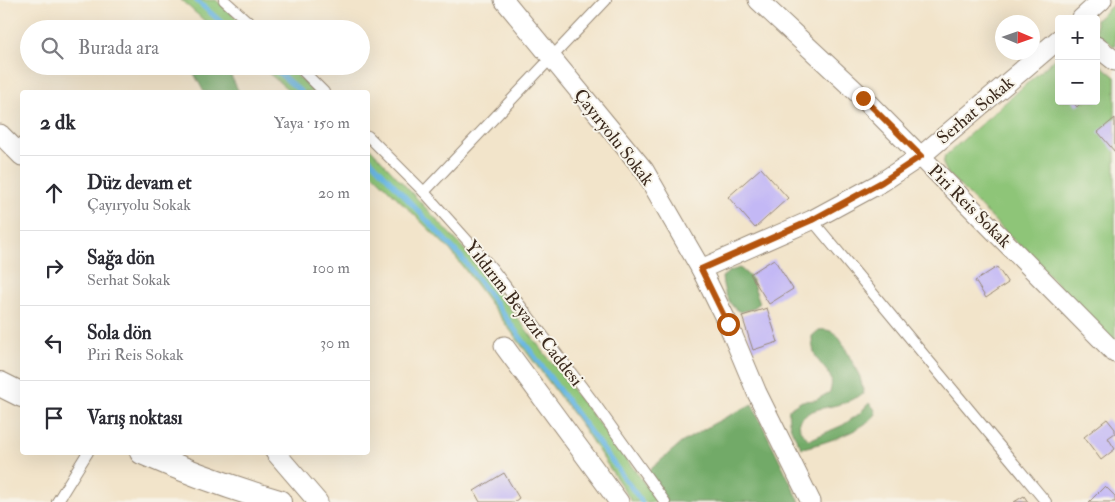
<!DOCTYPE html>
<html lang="tr">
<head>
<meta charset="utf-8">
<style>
	:root { --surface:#fff; --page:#f2f2f3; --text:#2b2b33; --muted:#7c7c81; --line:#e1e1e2 }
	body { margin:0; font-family:"IM FELL Double Pica",serif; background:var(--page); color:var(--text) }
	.controls { position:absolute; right:15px; top:15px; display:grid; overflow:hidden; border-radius:5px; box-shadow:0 5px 20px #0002 }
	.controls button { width:45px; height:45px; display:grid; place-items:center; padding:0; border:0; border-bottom:1px solid var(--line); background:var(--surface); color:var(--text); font:25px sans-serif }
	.compass { position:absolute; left:995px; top:15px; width:45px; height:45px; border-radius:50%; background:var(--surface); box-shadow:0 5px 20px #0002; rotate:92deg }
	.stop { position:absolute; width:15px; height:15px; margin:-11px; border:4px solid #b45309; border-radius:50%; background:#fff }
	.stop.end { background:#b45309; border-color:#fff; box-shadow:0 1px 5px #0008 }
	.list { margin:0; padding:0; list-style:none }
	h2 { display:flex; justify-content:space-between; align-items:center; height:65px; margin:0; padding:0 20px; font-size:21px }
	h2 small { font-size:16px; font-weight:400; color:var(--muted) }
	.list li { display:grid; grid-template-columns:32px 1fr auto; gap:15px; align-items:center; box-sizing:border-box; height:75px; padding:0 20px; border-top:1px solid var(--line) }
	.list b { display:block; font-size:19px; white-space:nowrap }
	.list p { margin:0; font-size:16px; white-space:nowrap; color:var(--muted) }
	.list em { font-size:16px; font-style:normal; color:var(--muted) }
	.icon { flex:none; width:28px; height:28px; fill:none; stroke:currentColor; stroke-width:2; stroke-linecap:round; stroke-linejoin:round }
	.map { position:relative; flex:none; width:1115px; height:502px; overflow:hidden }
	.search { position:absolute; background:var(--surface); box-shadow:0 5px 20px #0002; left:20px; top:20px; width:350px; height:55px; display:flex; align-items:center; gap:12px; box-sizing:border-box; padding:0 18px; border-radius:28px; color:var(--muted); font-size:19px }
	.panel { position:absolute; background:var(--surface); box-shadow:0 5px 20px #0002; left:20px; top:90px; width:350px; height:365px; border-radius:5px }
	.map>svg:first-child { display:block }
	.green { fill:#8ec578; stroke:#64784b }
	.forest { fill:#72aa68; stroke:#566a43 }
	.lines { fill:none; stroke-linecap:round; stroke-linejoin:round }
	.stream { stroke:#6bb7e4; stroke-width:5 }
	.building { fill:#c3b8f5 }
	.service-casing { stroke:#968774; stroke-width:12 }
	.minor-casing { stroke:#968774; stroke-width:21 }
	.tertiary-casing { stroke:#968774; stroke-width:26 }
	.service { stroke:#fff; stroke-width:10 }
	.minor { stroke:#fff; stroke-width:19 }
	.tertiary { stroke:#fff; stroke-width:24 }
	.route { stroke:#b45309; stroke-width:6 }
	.labels { text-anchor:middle; stroke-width:4; stroke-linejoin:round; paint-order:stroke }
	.street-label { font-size:18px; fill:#3b2a1e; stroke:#f7f3e8 }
</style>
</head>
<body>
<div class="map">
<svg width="1115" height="502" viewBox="0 0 1115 502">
	<rect width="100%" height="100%" fill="#f7f3e8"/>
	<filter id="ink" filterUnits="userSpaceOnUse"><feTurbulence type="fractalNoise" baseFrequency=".02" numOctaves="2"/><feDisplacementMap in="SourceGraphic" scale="10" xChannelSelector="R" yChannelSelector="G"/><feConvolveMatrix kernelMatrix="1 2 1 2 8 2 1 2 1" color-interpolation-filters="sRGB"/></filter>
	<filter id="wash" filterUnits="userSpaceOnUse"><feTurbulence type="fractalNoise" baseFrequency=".0096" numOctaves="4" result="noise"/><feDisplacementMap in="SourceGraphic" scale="20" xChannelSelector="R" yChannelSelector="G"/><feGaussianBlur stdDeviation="1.12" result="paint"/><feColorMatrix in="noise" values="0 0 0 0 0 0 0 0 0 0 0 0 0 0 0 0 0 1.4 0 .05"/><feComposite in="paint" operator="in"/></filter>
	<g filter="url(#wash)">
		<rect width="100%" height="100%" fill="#f2e4ca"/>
		<g class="green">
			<path d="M181,0H216L249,29H214Z"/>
			<path d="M1115,3V47L1096,32V20Z"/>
			<path d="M1059,55V101H1096V61L1115,77V342L948,174L943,164L945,156Z"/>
			<path d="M260,66H287L314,92H291Z"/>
			<path d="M368,146L464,249L637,473L657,502H632L582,426L451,251L368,169Z"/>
		</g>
		<g class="forest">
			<path d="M190,66H226L239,92H204Z"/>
			<path d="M740,268L751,278L760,303L752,309L740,312C728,306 723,290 722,277L730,271Z"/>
			<path d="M819,330C828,329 833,331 840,338L860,377L864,394C857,396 852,400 846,402C829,409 811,406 799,421L800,430L809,440L843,425L859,414L869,403L874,408L876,414C863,431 823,444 802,448C794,436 786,423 789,409L802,401L816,400L830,392C835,375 826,372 818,360C813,353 812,344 812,336Z"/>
			<path d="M752,404L800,502H665L645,474L681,443L713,424Z"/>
		</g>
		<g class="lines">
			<g class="stream">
				<path d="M196,0L229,29"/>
				<path d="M271,66L301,92"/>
				<path d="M368,157L462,258L642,502"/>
			</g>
		</g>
		<g id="blocks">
			<g class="building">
				<path d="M1072,101H1083L1077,107Z"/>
				<path d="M1115,118V152L1098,132Z"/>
				<path d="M761,168L788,198L755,228L728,197Z"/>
				<path d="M774,259L793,289L769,304L750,274Z"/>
				<path d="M997,267L1008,283L986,298L975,281Z"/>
				<path d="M767,308L778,342L753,350L742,316Z"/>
				<path d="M1107,419L1115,429V433L1108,438L1115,449L1101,460L1084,437Z"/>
				<path d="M504,473L519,498L514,502H480L474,491Z"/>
				<path d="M1105,486L1115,496V502H1089Z"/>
				<path d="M1024,496L1028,502H1014Z"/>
			</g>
		</g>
	</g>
	<g filter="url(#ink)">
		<use href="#blocks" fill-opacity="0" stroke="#968774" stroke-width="1"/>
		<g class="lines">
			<g class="service-casing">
				<g id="service">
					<path d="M224,0L256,29"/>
					<path d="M298,66L324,92"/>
					<path d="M368,136L424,192L492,268L595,404L665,502"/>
					<path d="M424,192L606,0"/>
					<path d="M812,220L1046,502"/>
					<path d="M57,502L88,452"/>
				</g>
			</g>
			<g class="minor-casing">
				<g id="minor">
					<path d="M504,0L644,170L701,269L728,324L757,393L811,502"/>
					<path d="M758,0L863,98L1115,353"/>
					<path d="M1081,19L1102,0"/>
					<path d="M1096,46L1115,61"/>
					<path d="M0,134L22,156"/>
					<path d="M701,269L812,220L882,182L921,156L1059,39"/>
					<path d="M504,346L619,502"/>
					<path d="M275,452L318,502"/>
				</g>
			</g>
			<g class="tertiary-casing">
				<g id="tertiary">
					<path d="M0,384L22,395"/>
					<path d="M142,452C187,472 232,488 279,502"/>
				</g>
			</g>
			<use href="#service" class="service"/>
			<use href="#minor" class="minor"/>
			<use href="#tertiary" class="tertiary"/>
		</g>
	</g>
	<g class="lines" filter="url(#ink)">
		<path class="route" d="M728,324L701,269L812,220L882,182L921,156L863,98"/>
	</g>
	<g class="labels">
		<g class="street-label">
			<text transform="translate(975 110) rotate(-40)" y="6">Serhat Sokak</text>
			<text transform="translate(614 137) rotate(52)" y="6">Çayıryolu Sokak</text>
			<text transform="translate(970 206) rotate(45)" y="6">Piri Reis Sokak</text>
			<text transform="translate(524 313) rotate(52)" y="6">Yıldırım Beyazıt Caddesi</text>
		</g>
	</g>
</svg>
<div class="controls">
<button>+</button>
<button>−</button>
</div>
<svg class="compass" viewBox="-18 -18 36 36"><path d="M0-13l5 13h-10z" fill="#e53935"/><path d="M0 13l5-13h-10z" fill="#7c7c81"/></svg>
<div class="stop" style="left:728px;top:324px"></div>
<div class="stop end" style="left:863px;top:98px"></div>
<div class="search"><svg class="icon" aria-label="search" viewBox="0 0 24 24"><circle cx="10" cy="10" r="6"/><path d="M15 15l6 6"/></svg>Burada ara</div>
<section class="panel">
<h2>2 dk<small>Yaya · 150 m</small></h2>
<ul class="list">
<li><svg class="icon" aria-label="ahead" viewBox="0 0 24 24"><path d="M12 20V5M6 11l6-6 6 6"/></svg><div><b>Düz devam et</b><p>Çayıryolu Sokak</p></div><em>20 m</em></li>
<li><svg class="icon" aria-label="right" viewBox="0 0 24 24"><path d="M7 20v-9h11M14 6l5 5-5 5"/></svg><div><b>Sağa dön</b><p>Serhat Sokak</p></div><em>100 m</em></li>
<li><svg class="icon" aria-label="left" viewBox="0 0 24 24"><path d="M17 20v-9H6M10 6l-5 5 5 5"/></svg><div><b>Sola dön</b><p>Piri Reis Sokak</p></div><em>30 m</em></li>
<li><svg class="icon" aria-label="arrive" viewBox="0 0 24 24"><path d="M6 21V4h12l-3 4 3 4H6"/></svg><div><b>Varış noktası</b></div></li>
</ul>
</section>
</div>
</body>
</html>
